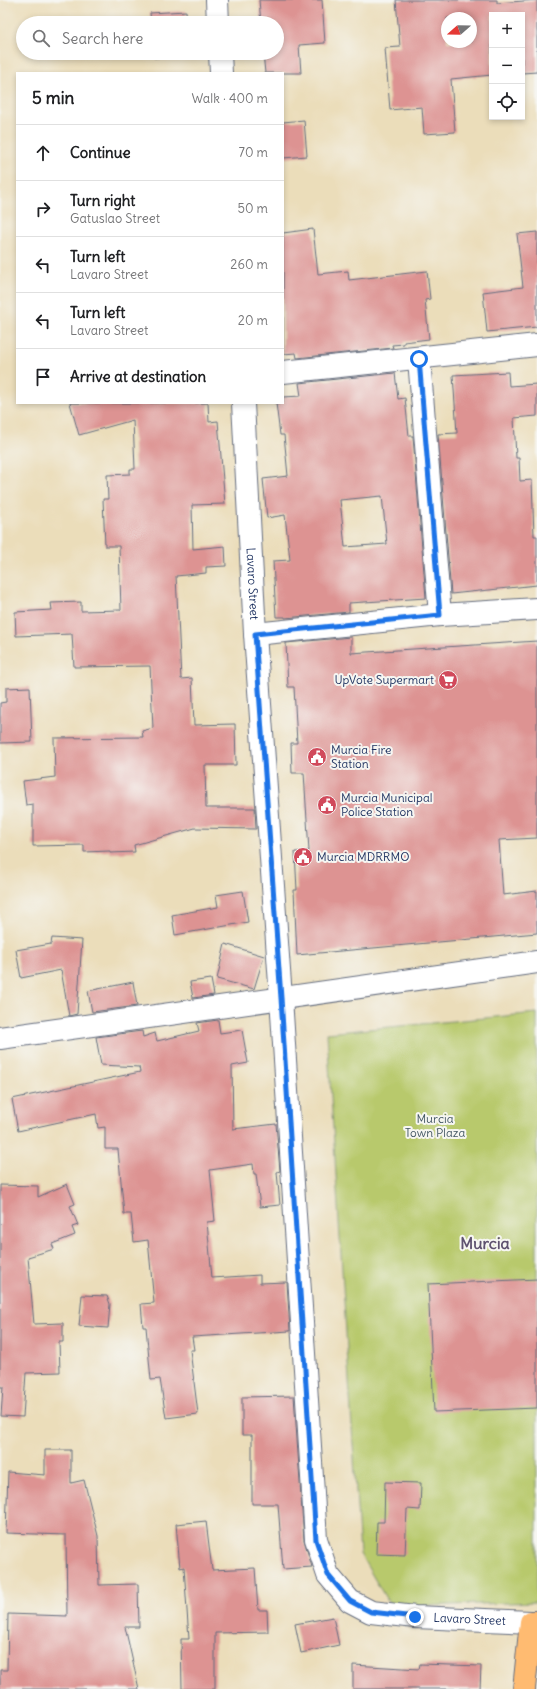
<!DOCTYPE html>
<html lang="en">
<head>
<meta charset="utf-8">
<style>
	:root { --surface:#fff; --page:#f6f6f6; --text:#202124; --muted:#757577; --line:#e0e0e0 }
	body { margin:0; font-family:Delius,sans-serif; background:var(--page); color:var(--text) }
	.controls { position:absolute; right:12px; top:12px; display:grid; overflow:hidden; border-radius:0px; box-shadow:0 2px 6px #0003 }
	.controls button { width:36px; height:36px; display:grid; place-items:center; padding:0; border:0; border-bottom:1px solid var(--line); background:var(--surface); color:var(--text); font:20px sans-serif }
	.compass { position:absolute; left:441px; top:12px; width:36px; height:36px; border-radius:50%; background:var(--surface); box-shadow:0 2px 6px #0003; rotate:250deg }
	.stop { position:absolute; width:12px; height:12px; margin:-9px; border:3px solid #1a73e8; border-radius:50%; background:#fff }
	.stop.end { background:#1a73e8; border-color:#fff; box-shadow:0 1px 4px #0008 }
	.list { margin:0; padding:0; list-style:none }
	h2 { display:flex; justify-content:space-between; align-items:center; height:52px; margin:0; padding:0 16px; font-size:17px }
	h2 small { font-size:13px; font-weight:400; color:var(--muted) }
	.list li { display:grid; grid-template-columns:26px 1fr auto; gap:12px; align-items:center; box-sizing:border-box; height:56px; padding:0 16px; border-top:1px solid var(--line) }
	.list b { display:block; font-size:15px; white-space:nowrap }
	.list p { margin:0; font-size:13px; white-space:nowrap; color:var(--muted) }
	.list em { font-size:13px; font-style:normal; color:var(--muted) }
	.icon { flex:none; width:22px; height:22px; fill:none; stroke:currentColor; stroke-width:2; stroke-linecap:round; stroke-linejoin:round }
	.map { position:relative; flex:none; width:537px; height:1689px; overflow:hidden }
	.search { position:absolute; background:var(--surface); box-shadow:0 2px 6px #0003; left:16px; top:16px; width:268px; height:44px; display:flex; align-items:center; gap:10px; box-sizing:border-box; padding:0 14px; border-radius:22px; color:var(--muted); font-size:15px }
	.panel { position:absolute; background:var(--surface); box-shadow:0 2px 6px #0003; left:16px; top:72px; width:268px; height:332px; border-radius:0px }
	.map>svg:first-child { display:block }
	.green { fill:#b8c96c; stroke:#6a7c65 }
	.building { fill:#dd9392; fill-rule:evenodd }
	.lines { fill:none; stroke-linecap:round; stroke-linejoin:round }
	.street-casing { stroke:#646c7e; stroke-width:24 }
	.highway-casing { stroke:#646c7e; stroke-width:24 }
	.street { stroke:#fff; stroke-width:22 }
	.highway { stroke:#ffbb71; stroke-width:22 }
	.route { stroke:#1a73e8; stroke-width:5 }
	.labels { text-anchor:middle; stroke-width:4; stroke-linejoin:round; paint-order:stroke }
	.street-label { font-size:12px; fill:#1b2f5e; stroke:#f6f6f2 }
	.poi-label { font-size:12px; fill:#1b2f5e; stroke:#f6f6f2; text-anchor:start }
	.park-label { font-size:12px; fill:#425662; stroke:#f6f6f2 }
	.district-label { font-size:16px; font-weight:bold; fill:#5f5270; stroke:#f6f6f2 }
</style>
</head>
<body>
<div class="map">
<svg width="537" height="1689" viewBox="0 0 537 1689">
	<rect width="100%" height="100%" fill="#f6f6f2"/>
	<filter id="ink" filterUnits="userSpaceOnUse"><feTurbulence type="fractalNoise" baseFrequency=".025" numOctaves="2"/><feDisplacementMap in="SourceGraphic" scale="8" xChannelSelector="R" yChannelSelector="G"/><feConvolveMatrix kernelMatrix="1 2 1 2 8 2 1 2 1" color-interpolation-filters="sRGB"/></filter>
	<filter id="wash" filterUnits="userSpaceOnUse"><feTurbulence type="fractalNoise" baseFrequency=".012" numOctaves="4" result="noise"/><feDisplacementMap in="SourceGraphic" scale="16" xChannelSelector="R" yChannelSelector="G"/><feGaussianBlur stdDeviation="0.9" result="paint"/><feColorMatrix in="noise" values="0 0 0 0 0 0 0 0 0 0 0 0 0 0 0 0 0 1.4 0 .05"/><feComposite in="paint" operator="in"/></filter>
	<g filter="url(#wash)">
		<rect width="100%" height="100%" fill="#ebddba"/>
		<path class="green" d="M537,1013V1602L391,1607L360,1554L327,1033Z"/>
		<g id="blocks">
			<g class="building">
				<path d="M259,0H322L325,43L299,45L301,73H265L263,53H277V23H261Z"/>
				<path d="M396,0H497V3L537,0V72L522,73V15H492V75L451,79L455,132L424,134L422,107L390,110L385,48L400,47ZM447,18H471V42H447Z"/>
				<path d="M186,11L187,23H151L150,13Z"/>
				<path d="M153,53H189V55L154,58Z"/>
				<path d="M304,120L307,156L283,158V122Z"/>
				<path d="M313,229L318,274L348,271L349,280L427,271L430,299L425,300L429,339L404,342V344L392,345L393,348L297,358L296,353L283,354V233Z"/>
				<path d="M537,232V327L487,332L483,292L523,287L517,234Z"/>
				<path d="M508,372L509,386L537,384V416L514,418L516,458H519L520,481L532,480L534,536H537V585L451,594L438,434L457,433L453,375Z"/>
				<path d="M395,373L398,399L405,398L409,436H413L426,598L349,603V612L285,618V617H276L273,561L290,560L285,515L267,518L263,479L288,476L284,435H280L276,403H283V397L301,396L299,383ZM382,496L387,544L345,547L340,500Z"/>
				<path d="M70,403H208L209,422L218,421L225,504L192,505L193,549L225,546L226,566L206,567V573L176,576L181,679L192,678L194,725L235,724L236,765H205L206,808H255L256,829L195,828L134,845L135,852L110,853V851L84,852V845L33,846V804L26,805L23,781L55,777L54,738L143,737L142,731L153,728L150,666L74,667L72,634L16,636L15,612L52,610L51,603L81,602V611L121,610L119,546H105L103,499H108L107,475L130,474V469H135L133,420L79,435Z"/>
				<path d="M351,637V653L537,641V838L499,840L503,895L537,891V933L297,955L294,890H297L295,852L309,851L304,773H292L291,743H297L294,687H288L286,643Z"/>
				<path d="M30,687L32,742L0,743V703L6,702V688Z"/>
				<path d="M243,891L248,922L175,935L172,915L218,907L216,895Z"/>
				<path d="M52,938L82,940L77,1014L69,1016L61,970L21,978L16,950L51,944Z"/>
				<path d="M225,944L264,956L254,989L217,979Z"/>
				<path d="M211,979L214,995L193,998L190,982Z"/>
				<path d="M133,982L137,1006L92,1012L88,991Z"/>
				<path d="M218,1020L220,1033L242,1030L248,1063L232,1066L233,1129L276,1124L280,1171L277,1172L280,1205L260,1207L256,1174H254L253,1164L210,1170L215,1221L207,1222L212,1278L260,1275V1283L287,1282L290,1331L192,1337L194,1350H190L198,1414L166,1418L160,1379L151,1380L146,1327H143L141,1304L154,1303L148,1240L134,1242L131,1214H124L118,1149H105V1127L98,1128L96,1114L18,1131L12,1099L140,1072L139,1067L101,1065L96,1037L142,1031L143,1037L155,1033L157,1041L199,1031L197,1023Z"/>
				<path d="M67,1184L75,1204L70,1206L78,1225L72,1227L75,1235L52,1244L54,1249L28,1257L34,1324L63,1323V1342H59L60,1372L26,1373L23,1417L1,1416L3,1387H0V1185L38,1186V1197Z"/>
				<path d="M537,1279V1408L434,1412L428,1284Z"/>
				<path d="M82,1295L107,1296L110,1304L108,1328L79,1326Z"/>
				<path d="M294,1396L304,1540L312,1567L283,1569L278,1504H252V1435H242V1397Z"/>
				<path d="M45,1450H71V1483L84,1480L98,1536L99,1585L138,1584L139,1627H125L139,1689H0V1670H7L8,1614L67,1616L66,1535L6,1533L8,1472L45,1475Z"/>
				<path d="M385,1482L421,1483L420,1510L407,1509L405,1555L376,1554L377,1522H384Z"/>
				<path d="M206,1521L212,1570L255,1568L258,1610H267L268,1632L215,1633V1689H182L181,1639H189L184,1567L180,1568L176,1524Z"/>
				<path d="M333,1617L339,1645L301,1653L295,1624Z"/>
				<path d="M420,1664L481,1666L480,1689H353V1665L419,1669Z"/>
			</g>
		</g>
	</g>
	<g filter="url(#ink)">
		<use href="#blocks" fill-opacity="0" stroke="#646c7e" stroke-width="1"/>
		<g class="lines">
			<g class="street-casing">
				<g id="street">
					<path d="M217,0L218,23"/>
					<path d="M220,53L221,73"/>
					<path d="M419,359L440,615"/>
					<path d="M283,372L537,345"/>
					<path id="s1" d="M243,403L255,634L281,998L316,1539L328,1575L350,1601L371,1612L415,1617L531,1622"/>
					<path d="M255,634L440,615L537,609"/>
					<path d="M0,1038L537,962"/>
				</g>
			</g>
			<g class="highway-casing">
				<path id="highway" d="M524,1689L531,1622H537"/>
			</g>
			<use href="#street" class="street"/>
			<use href="#highway" class="highway"/>
		</g>
	</g>
	<g class="lines" filter="url(#ink)">
		<path class="route" d="M415,1617L371,1612L350,1601L328,1575L316,1540L281,998L255,634L440,615L419,359"/>
	</g>
	<defs>
		<g id="supermarket-disc" transform="scale(1)"><circle r="9.5" fill="#d1495b" stroke="#f6f6f2"/><path d="M-6-5.5h2.5l.6 2H6L4.5 2H-2.5L-4.4-4H-6ZM-1.5 3.2a1.3 1.3 0 1 0 .1 0ZM3 3.2a1.3 1.3 0 1 0 .1 0Z" fill="#fff"/></g>
		<g id="civic-disc" transform="scale(1)"><circle r="9.5" fill="#d1495b" stroke="#f6f6f2"/><path d="M-.6-6.5H3V-4.5H.6V-3L4-1V1h2V6H-6V1h2V-1L-.6-3ZM-1.2 2.5V6h2.4V2.5Z" fill="#fff"/></g>
	</defs>
	<g fill-rule="evenodd">
		<use href="#supermarket-disc" x="448" y="680"/>
		<use href="#civic-disc" x="317" y="757"/>
		<use href="#civic-disc" x="327" y="805"/>
		<use href="#civic-disc" x="303" y="857"/>
	</g>
	<g class="labels">
		<g class="street-label">
			<text dy="4" stroke="none"><textPath href="#s1" startOffset="181">Lavaro Street</textPath></text>
			<text dy="4" stroke="none"><textPath href="#s1" startOffset="1333">Lavaro Street</textPath></text>
		</g>
		<g class="poi-label">
			<text x="434" y="684" text-anchor="end">UpVote Supermart</text>
			<text x="331" y="754">Murcia Fire<tspan x="331" dy="14">Station</tspan></text>
			<text x="341" y="802">Murcia Municipal<tspan x="341" dy="14">Police Station</tspan></text>
			<text x="317" y="861">Murcia MDRRMO</text>
		</g>
		<g class="park-label">
			<text x="435" y="1123">Murcia<tspan x="435" dy="14">Town Plaza</tspan></text>
		</g>
		<g class="district-label">
			<text x="485" y="1249">Murcia</text>
		</g>
	</g>
</svg>
<div class="controls">
<button>+</button>
<button>−</button>
<button><svg class="icon" aria-label="locate" viewBox="0 0 24 24"><circle cx="12" cy="12" r="6"/><path d="M12 2v4M12 18v4M2 12h4M18 12h4"/></svg></button>
</div>
<svg class="compass" viewBox="-18 -18 36 36"><path d="M0-13l5 13h-10z" fill="#e53935"/><path d="M0 13l5-13h-10z" fill="#757577"/></svg>
<div class="stop" style="left:419px;top:359px"></div>
<div class="stop end" style="left:415px;top:1617px"></div>
<div class="search"><svg class="icon" aria-label="search" viewBox="0 0 24 24"><circle cx="10" cy="10" r="6"/><path d="M15 15l6 6"/></svg>Search here</div>
<section class="panel">
<h2>5 min<small>Walk · 400 m</small></h2>
<ul class="list">
<li><svg class="icon" aria-label="ahead" viewBox="0 0 24 24"><path d="M12 20V5M6 11l6-6 6 6"/></svg><div><b>Continue</b></div><em>70 m</em></li>
<li><svg class="icon" aria-label="right" viewBox="0 0 24 24"><path d="M7 20v-9h11M14 6l5 5-5 5"/></svg><div><b>Turn right</b><p>Gatuslao Street</p></div><em>50 m</em></li>
<li><svg class="icon" aria-label="left" viewBox="0 0 24 24"><path d="M17 20v-9H6M10 6l-5 5 5 5"/></svg><div><b>Turn left</b><p>Lavaro Street</p></div><em>260 m</em></li>
<li><svg class="icon" aria-label="left" viewBox="0 0 24 24"><path d="M17 20v-9H6M10 6l-5 5 5 5"/></svg><div><b>Turn left</b><p>Lavaro Street</p></div><em>20 m</em></li>
<li><svg class="icon" aria-label="arrive" viewBox="0 0 24 24"><path d="M6 21V4h12l-3 4 3 4H6"/></svg><div><b>Arrive at destination</b></div></li>
</ul>
</section>
</div>
</body>
</html>
